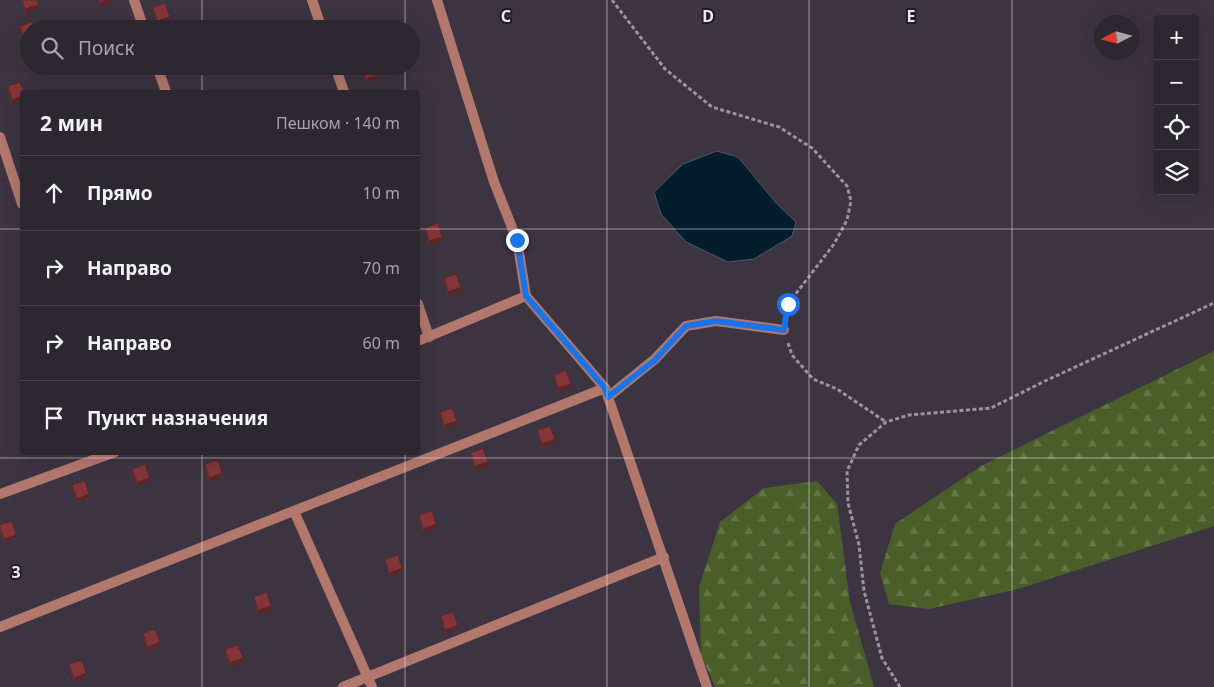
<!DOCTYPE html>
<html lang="ru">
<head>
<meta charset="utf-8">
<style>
	:root { --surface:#2d2730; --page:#352f38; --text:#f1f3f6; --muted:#a7a5ab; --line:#48444c }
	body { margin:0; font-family:"Noto Sans",sans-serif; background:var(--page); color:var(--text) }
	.controls { position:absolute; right:15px; top:15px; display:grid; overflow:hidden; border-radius:5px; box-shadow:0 5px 20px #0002 }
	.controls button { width:45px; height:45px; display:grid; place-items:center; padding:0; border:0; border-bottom:1px solid var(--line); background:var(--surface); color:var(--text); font:25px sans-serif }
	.compass { position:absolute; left:1094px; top:15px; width:45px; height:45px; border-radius:50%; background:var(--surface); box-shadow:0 5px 20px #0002; rotate:264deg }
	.stop { position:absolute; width:15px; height:15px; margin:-11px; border:4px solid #1a73e8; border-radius:50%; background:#fff }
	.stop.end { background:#1a73e8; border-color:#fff; box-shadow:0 1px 5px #0008 }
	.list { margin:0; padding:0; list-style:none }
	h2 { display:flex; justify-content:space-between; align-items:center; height:65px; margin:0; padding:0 20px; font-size:21px }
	h2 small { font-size:16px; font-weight:400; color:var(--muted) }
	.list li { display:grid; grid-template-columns:32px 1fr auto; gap:15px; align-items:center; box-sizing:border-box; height:75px; padding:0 20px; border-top:1px solid var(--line) }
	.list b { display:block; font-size:19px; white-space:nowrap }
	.list em { font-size:16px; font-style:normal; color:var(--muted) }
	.icon { flex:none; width:28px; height:28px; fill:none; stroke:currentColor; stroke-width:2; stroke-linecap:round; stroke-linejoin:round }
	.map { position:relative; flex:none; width:1214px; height:687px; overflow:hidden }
	.search { position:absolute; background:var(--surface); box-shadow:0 5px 20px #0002; left:20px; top:20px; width:400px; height:55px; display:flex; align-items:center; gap:12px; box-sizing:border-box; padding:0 18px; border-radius:28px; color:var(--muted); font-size:19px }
	.panel { position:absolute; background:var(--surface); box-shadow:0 5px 20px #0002; left:20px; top:90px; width:400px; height:365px; border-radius:5px }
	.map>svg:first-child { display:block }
	.forest { fill:url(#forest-firs) }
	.water { fill:#031d2c; stroke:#4a5a67 }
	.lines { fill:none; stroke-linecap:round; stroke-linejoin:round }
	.path { stroke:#9a949e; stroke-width:3; stroke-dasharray:4 2.5; stroke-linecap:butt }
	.service { stroke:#b2786d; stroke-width:10 }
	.wall { fill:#712e31 }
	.shaded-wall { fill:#5c2628 }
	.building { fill:#833639; stroke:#5c2628 }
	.route { stroke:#1a73e8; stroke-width:6 }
	.grid { fill:none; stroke:#eee9f1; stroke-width:1; stroke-opacity:0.55 }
	.grid-label { font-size:16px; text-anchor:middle; font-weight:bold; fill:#eee9f1; stroke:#211d23; stroke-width:4; stroke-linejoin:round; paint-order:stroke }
</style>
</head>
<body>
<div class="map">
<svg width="1214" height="687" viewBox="0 0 1214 687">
	<defs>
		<pattern id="forest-firs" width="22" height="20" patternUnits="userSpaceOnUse" patternTransform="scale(1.25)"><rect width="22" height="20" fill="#4a5e2a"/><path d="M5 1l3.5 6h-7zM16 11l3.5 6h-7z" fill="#647549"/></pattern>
	</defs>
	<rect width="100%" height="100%" fill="#3c3440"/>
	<g class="forest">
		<path d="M1214,351V526L1018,589L929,609L889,604L880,573L895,524L981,466Z"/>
		<path d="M817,481L837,504L850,602L874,687H715L701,655L699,587L720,522L764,488Z"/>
	</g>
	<path class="water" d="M717,151L738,157L777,204L796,222L792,236L754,259L728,262L686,242L661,214L654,192L683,164Z"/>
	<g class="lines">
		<g class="path">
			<path d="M612,0L665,69L712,107L779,127L812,148L847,186L851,201L847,220L834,244L788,304L786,315"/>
			<path d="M788,343L792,355L813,379L837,389L886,422"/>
			<path d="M900,687L882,658L864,591L859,545L848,503L847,471L859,445L886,422L909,415L991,408L1045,381L1214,303"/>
		</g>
		<g class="service">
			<path d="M134,0L144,29"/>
			<path d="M312,0L322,29"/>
			<path d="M437,0L494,182L517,240L526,296L605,388L707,687"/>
			<path d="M157,66L166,92"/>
			<path d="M335,66L344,92"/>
			<path d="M0,137L22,204"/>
			<path d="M418,304L429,337"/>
			<path d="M418,341L526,296"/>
			<path d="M608,397L655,359L686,326L716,321L784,330"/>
			<path d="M0,494L115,452"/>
			<path d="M294,511L372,687"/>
			<path d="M0,627L605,388"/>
			<path d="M343,687L664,557"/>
		</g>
	</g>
	<g class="wall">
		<path d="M21,0H37L38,9L25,13Z"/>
		<path d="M153,7L170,20L157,25L153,11Z"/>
		<path d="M20,26L29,29V42L24,44L20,30Z"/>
		<path d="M361,66L378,79L366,83L361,69Z"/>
		<path d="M20,82L12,104L8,90V86Z"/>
		<path d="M425,228L442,241L429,245L425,232Z"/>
		<path d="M444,278L461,291L448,296L444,282Z"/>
		<path d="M554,375L571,388L558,392L554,378Z"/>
		<path d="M440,412L457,425L444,429L440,416Z"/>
		<path d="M537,430L555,443L542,448L537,434Z"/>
		<path d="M471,453L488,466L475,470L471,456Z"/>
		<path d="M205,464L222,477L209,482L205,468Z"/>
		<path d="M132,469L150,481L137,486L132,472Z"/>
		<path d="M72,485L89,498L77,502L72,489Z"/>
		<path d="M419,515L436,528L423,533L419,519Z"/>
		<path d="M0,525L16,538L4,543L0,532Z"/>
		<path d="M385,559L402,572L389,576L385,563Z"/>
		<path d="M254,597L271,610L258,614L254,600Z"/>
		<path d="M441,616L458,629L445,634L441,620Z"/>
		<path d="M143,633L160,646L147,650L143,637Z"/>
		<path d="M225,649L243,662L230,667L225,653Z"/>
		<path d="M69,664L86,677L74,682L69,668Z"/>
	</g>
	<g class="shaded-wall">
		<path d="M108,0H112V3L99,7V3Z"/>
		<path d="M38,5V9L25,13V9Z"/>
		<path d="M170,17V20L157,25V21Z"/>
		<path d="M29,38V42L24,44V40Z"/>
		<path d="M307,66H316L307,69Z"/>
		<path d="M378,75V79L366,83V79Z"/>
		<path d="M22,96V100L12,104V100Z"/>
		<path d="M442,237V241L429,245V241Z"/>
		<path d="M461,287V291L448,296V292Z"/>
		<path d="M571,384V388L558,392V388Z"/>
		<path d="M457,421V425L444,429V425Z"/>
		<path d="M555,439V443L542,448V444Z"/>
		<path d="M488,462V466L475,470V466Z"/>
		<path d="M222,473V477L209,482V478Z"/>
		<path d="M150,478V481L137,486V482Z"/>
		<path d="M89,494V498L77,502V499Z"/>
		<path d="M436,524V528L423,533V529Z"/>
		<path d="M16,535V538L4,543V539Z"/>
		<path d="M402,568V572L389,576V573Z"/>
		<path d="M271,606V610L258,614V610Z"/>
		<path d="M458,625V629L445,634V630Z"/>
		<path d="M160,642V646L147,650V647Z"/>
		<path d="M243,658V662L230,667V663Z"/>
		<path d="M86,673V677L74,682V678Z"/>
	</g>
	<g class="building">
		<path d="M22,0H37L38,5L25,9Z"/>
		<path d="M98,0H108L99,3Z"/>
		<path d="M165,3L170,17L157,21L153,7Z"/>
		<path d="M32,22L35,29H29V38L24,40L20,26Z"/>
		<path d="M124,23L126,29H112L111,27Z"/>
		<path d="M361,66H375L378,75L366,79Z"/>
		<path d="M20,82L24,92H22V96L12,100L8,86Z"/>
		<path d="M438,223L442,237L429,241L425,228Z"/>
		<path d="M456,274L461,287L448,292L444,278Z"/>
		<path d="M566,370L571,384L558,388L554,375Z"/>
		<path d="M452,408L457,421L444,425L440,412Z"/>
		<path d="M550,426L555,439L542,444L537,430Z"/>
		<path d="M483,448L488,462L475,466L471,453Z"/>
		<path d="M218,460L222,473L209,478L205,464Z"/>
		<path d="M145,464L150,478L137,482L132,469Z"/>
		<path d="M85,481L89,494L77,499L72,485Z"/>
		<path d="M432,511L436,524L423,529L419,515Z"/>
		<path d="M12,521L16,535L4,539L0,528V525Z"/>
		<path d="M398,555L402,568L389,573L385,559Z"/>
		<path d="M267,592L271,606L258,610L254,597Z"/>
		<path d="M453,612L458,625L445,630L441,616Z"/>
		<path d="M155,629L160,642L147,647L143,633Z"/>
		<path d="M238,645L243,658L230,663L225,649Z"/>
		<path d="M82,660L86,673L74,678L69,664Z"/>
	</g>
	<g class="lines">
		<path class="route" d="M517,240L526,296L605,388L608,397L655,360L686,326L716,321L784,330L788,304"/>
	</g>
	<path class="grid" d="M202,0V29M405,0V29M607,0V687M809,0V687M1012,0V687M202,66V92M405,66V92M0,229H22M418,229H1214M202,452V687M405,452V687M0,458H1214"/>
	<g class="grid-label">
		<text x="506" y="22">C</text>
		<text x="708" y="22">D</text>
		<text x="911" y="22">E</text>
		<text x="16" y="578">3</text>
	</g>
</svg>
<div class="controls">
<button>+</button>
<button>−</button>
<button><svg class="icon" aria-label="locate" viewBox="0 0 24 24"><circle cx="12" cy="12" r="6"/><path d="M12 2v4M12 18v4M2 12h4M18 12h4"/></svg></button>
<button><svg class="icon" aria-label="layers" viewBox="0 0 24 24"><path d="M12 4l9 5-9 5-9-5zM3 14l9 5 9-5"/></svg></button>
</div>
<svg class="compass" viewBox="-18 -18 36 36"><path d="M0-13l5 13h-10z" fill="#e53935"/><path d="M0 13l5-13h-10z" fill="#a7a5ab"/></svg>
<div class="stop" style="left:788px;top:304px"></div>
<div class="stop end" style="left:517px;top:240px"></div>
<div class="search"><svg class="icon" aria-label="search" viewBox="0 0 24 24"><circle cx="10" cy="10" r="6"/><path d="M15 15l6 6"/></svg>Поиск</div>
<section class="panel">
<h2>2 мин<small>Пешком · 140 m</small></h2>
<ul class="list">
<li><svg class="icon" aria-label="ahead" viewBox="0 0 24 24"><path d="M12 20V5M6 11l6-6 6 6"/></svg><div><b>Прямо</b></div><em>10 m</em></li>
<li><svg class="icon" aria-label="right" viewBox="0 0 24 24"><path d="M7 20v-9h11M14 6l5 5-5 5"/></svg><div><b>Направо</b></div><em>70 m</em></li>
<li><svg class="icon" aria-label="right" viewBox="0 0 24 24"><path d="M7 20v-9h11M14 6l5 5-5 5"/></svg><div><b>Направо</b></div><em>60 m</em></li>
<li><svg class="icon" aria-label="arrive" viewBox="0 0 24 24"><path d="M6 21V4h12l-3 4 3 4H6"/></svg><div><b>Пункт назначения</b></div></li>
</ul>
</section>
</div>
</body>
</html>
